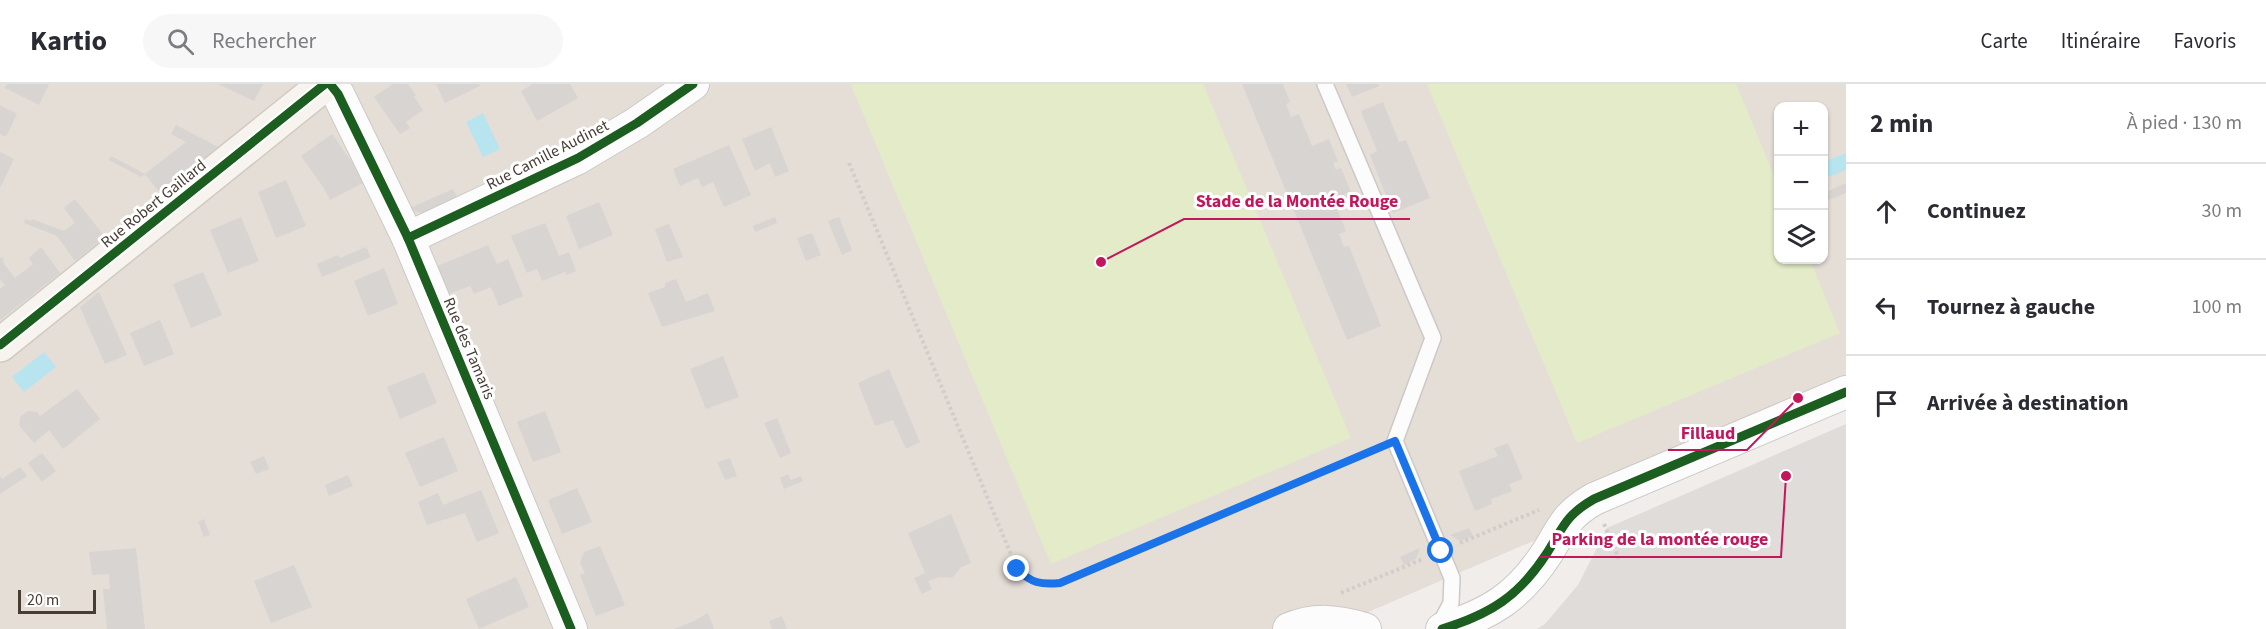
<!DOCTYPE html>
<html lang="fr">
<head>
<meta charset="utf-8">
<style>
	:root { --surface:#fff; --page:#f7f7f7; --text:#2b2b33; --muted:#7c7c81; --line:#e1e1e2 }
	body { margin:0; font-family:"Source Sans 3",sans-serif; background:var(--page); color:var(--text) }
	.controls { position:absolute; right:18px; top:18px; display:grid; overflow:hidden; border-radius:12px; box-shadow:0 2px 4px #0004 }
	.controls button { width:54px; height:54px; display:grid; place-items:center; padding:0; border:0; border-bottom:2px solid var(--line); background:var(--surface); color:var(--text); font:30px sans-serif }
	.scale { position:absolute; left:18px; bottom:15px; width:78px; box-sizing:border-box; padding-left:6px; border:3px solid #473d35; border-top:0; font-size:16px; line-height:21px; white-space:nowrap; color:#473d35; -webkit-text-stroke:4px #fff; paint-order:stroke }
	.stop { position:absolute; width:18px; height:18px; margin:-14px; border:4px solid #1a73e8; border-radius:50%; background:#fff }
	.stop.end { background:#1a73e8; border-color:#fff; box-shadow:0 2px 6px #0008 }
	.list { margin:0; padding:0; list-style:none }
	h2 { display:flex; justify-content:space-between; align-items:center; height:78px; margin:0; padding:0 24px; font-size:26px }
	h2 small { font-size:20px; font-weight:400; color:var(--muted) }
	.list li { display:grid; grid-template-columns:39px 1fr auto; gap:18px; align-items:center; box-sizing:border-box; height:96px; padding:0 24px; border-top:2px solid var(--line) }
	.list b { display:block; font-size:22px; white-space:nowrap }
	.list em { font-size:20px; font-style:normal; color:var(--muted) }
	.icon { flex:none; width:33px; height:33px; fill:none; stroke:currentColor; stroke-width:2; stroke-linecap:round; stroke-linejoin:round }
	.map { position:relative; flex:none; width:1846px; height:545px; overflow:hidden }
	header { display:flex; align-items:center; gap:36px; box-sizing:border-box; height:84px; padding:0 30px; background:var(--surface); border-bottom:2px solid var(--line) }
	header strong { font-size:28px }
	nav { display:flex; gap:33px; margin-inline-start:auto; font-size:21px }
	.search { width:420px; height:54px; background:var(--page); display:flex; align-items:center; gap:15px; box-sizing:border-box; padding:0 21px; border-radius:33px; color:var(--muted); font-size:22px }
	main { display:flex }
	aside { flex:1; background:var(--surface) }
	.map>svg:first-child { display:block }
	.residential { fill:#e5ded7; fill-rule:evenodd }
	.green { fill:#e3ebc9 }
	.parking { fill:#e0dcda }
	.water { fill:#b8e4f0 }
	.building { fill:#d8d4d1 }
	.lines { fill:none; stroke-linecap:round; stroke-linejoin:round }
	.lane-casing { stroke:#cdc9c6; stroke-width:18 }
	.street-casing { stroke:#cdc9c6; stroke-width:34 }
	.secondary-casing { stroke:#d2cac2; stroke-width:36 }
	.path { stroke:#d1cdca; stroke-width:4; stroke-dasharray:3 3; stroke-linecap:butt }
	.lane { stroke:#fdfcfc; stroke-width:15 }
	.street { stroke:#fdfcfc; stroke-width:32 }
	.secondary { stroke:#f7f3ee; stroke-width:33 }
	.cycleway-casing { stroke:#fff; stroke-width:13 }
	.cycleway { stroke:#1b5e20; stroke-width:9 }
	.route { stroke:#1a73e8; stroke-width:8 }
	.labels { text-anchor:middle; stroke-width:6; stroke-linejoin:round; paint-order:stroke }
	.street-label { font-size:16px; fill:#473d35; stroke:#fff }
	.leader { fill:none; stroke:#c2185b; stroke-width:2 }
	.callout-dot { fill:#c2185b; stroke:#fff; stroke-width:2 }
	.callout-label { font-size:18px; text-anchor:middle; font-weight:bold; fill:#c2185b; stroke:#fff; stroke-width:6; stroke-linejoin:round; paint-order:stroke }
</style>
</head>
<body>
<header>
<strong>Kartio</strong>
<div class="search"><svg class="icon" aria-label="search" viewBox="0 0 24 24"><circle cx="10" cy="10" r="6"/><path d="M15 15l6 6"/></svg>Rechercher</div>
<nav><a>Carte</a><a>Itinéraire</a><a>Favoris</a></nav>
</header>
<main>
<div class="map">
<svg width="1846" height="545" viewBox="0 0 1846 545">
	<rect width="100%" height="100%" fill="#f0edea"/>
	<path class="residential" d="M0,0H1846V322L1329,545H0ZM1778,22H1824V176H1778Z"/>
	<g class="green">
		<path d="M854,0H1203L1351,354L1051,480L851,1Z"/>
		<path d="M1427,0H1736L1778,101V176H1810L1840,249L1577,359Z"/>
	</g>
	<path class="parking" d="M1846,340V545H1537L1545,540L1578,501L1607,444Z"/>
	<g class="water">
		<path d="M483,29L500,65L483,73L466,38Z"/>
		<path d="M1846,69V86L1829,93L1824,78Z"/>
		<path d="M44,268L56,283L24,308L12,293Z"/>
	</g>
	<g class="building">
		<path d="M7,0H49L39,21L5,4Z"/>
		<path d="M218,0H263L254,17Z"/>
		<path d="M393,0H408L416,11L414,13L423,26L406,38L410,44L400,50L374,13Z"/>
		<path d="M436,0H479L480,2L445,19Z"/>
		<path d="M533,0H570L578,14L537,37L521,7Z"/>
		<path d="M1242,0H1283L1290,18L1286,20L1291,33L1299,30L1312,62L1329,55L1338,78L1333,79L1336,86L1341,84L1351,108L1333,115L1346,147L1339,150L1344,163L1349,162L1381,242L1347,256Z"/>
		<path d="M1346,0H1378L1379,2L1352,13Z"/>
		<path d="M1383,18L1399,58L1406,56L1430,114L1393,129L1370,71L1377,67L1361,27Z"/>
		<path d="M0,21L17,30L6,53L0,50Z"/>
		<path d="M176,41L218,63L160,109L145,90L141,93L109,76L111,72L145,90L186,58L171,50Z"/>
		<path d="M771,43L789,87L775,93L770,79L755,87L742,55Z"/>
		<path d="M332,50L354,81L363,99L330,116L323,103L301,72Z"/>
		<path d="M729,61L751,111L724,123L713,98L702,103L698,94L680,102L673,85Z"/>
		<path d="M0,68L14,75L0,104Z"/>
		<path d="M286,96L306,142L276,154L258,108Z"/>
		<path d="M1846,99V109L1826,117L1824,109Z"/>
		<path d="M453,105L459,117L430,130L411,127L410,124Z"/>
		<path d="M75,115L105,153L75,177L57,152L24,139L25,135L31,137L32,135L64,147L75,139L64,124Z"/>
		<path d="M599,118L613,151L579,165L566,132Z"/>
		<path d="M241,133L259,177L228,189L210,146Z"/>
		<path d="M775,133L777,139L755,148L753,142Z"/>
		<path d="M839,133L852,166L842,171L828,137Z"/>
		<path d="M545,139L559,172L569,168L576,187L567,191L565,188L542,197L537,185L527,189L511,152Z"/>
		<path d="M669,140L683,173L667,178L655,145Z"/>
		<path d="M812,149L821,171L806,177L797,154Z"/>
		<path d="M488,161L497,180L508,175L523,212L499,222L491,203L474,210L470,202L446,211L435,183Z"/>
		<path d="M41,163L60,189L0,236V205L5,201L0,195V174L3,173L4,180L15,194L33,180L29,174Z"/>
		<path d="M366,163L371,173L322,193L317,180L338,171L340,174Z"/>
		<path d="M384,184L398,220L368,232L354,197Z"/>
		<path d="M203,188L222,231L191,244L173,200Z"/>
		<path d="M676,195L686,218L708,209L715,227L662,243L648,209L665,203V199Z"/>
		<path d="M99,208L127,271L105,280L80,223Z"/>
		<path d="M160,236L174,270L144,282L130,249Z"/>
		<path d="M723,272L739,313L706,325L690,285Z"/>
		<path d="M889,285L920,358L906,365L893,336L875,342L858,299Z"/>
		<path d="M424,288L437,319L400,335L387,303Z"/>
		<path d="M77,305L100,335L63,365L49,346L34,359L19,341L20,333L28,327L37,328L40,332Z"/>
		<path d="M545,327L561,368L533,378L517,338Z"/>
		<path d="M777,334L791,369L780,374L764,339Z"/>
		<path d="M444,353L458,387L420,403L405,369Z"/>
		<path d="M1508,359L1523,395L1509,400L1512,407L1491,415L1492,420L1475,427L1459,387L1498,372L1494,364Z"/>
		<path d="M42,369L56,387L42,398L28,379Z"/>
		<path d="M264,372L269,385L256,390L250,378Z"/>
		<path d="M730,374L737,392L725,396L717,378Z"/>
		<path d="M20,383L27,392L0,410V392L2,395Z"/>
		<path d="M788,390L791,396L801,392L803,397L784,405L780,394Z"/>
		<path d="M348,391L353,402L329,412L325,401Z"/>
		<path d="M577,404L592,438L562,450L548,416Z"/>
		<path d="M481,406L499,449L477,458L465,429L427,441L418,418L438,409L443,421Z"/>
		<path d="M951,430L971,479L961,483L952,494L939,493L928,497L932,505L922,510L914,494L925,489L908,449Z"/>
		<path d="M204,435L210,451L204,453L198,438Z"/>
		<path d="M1469,444L1473,452L1460,457L1450,451Z"/>
		<path d="M600,462L625,521L596,532L580,491L585,489L580,479L584,468Z"/>
		<path d="M136,464L145,545H107L103,505H110L109,490L92,491L89,468Z"/>
		<path d="M1420,464L1416,475L1404,481L1400,473Z"/>
		<path d="M294,481L312,523L271,539L254,497Z"/>
		<path d="M516,493L529,523L479,545L466,515Z"/>
		<path d="M708,529L714,545H674L694,537Z"/>
		<path d="M782,532L787,545H772L769,537Z"/>
	</g>
	<g class="lines">
		<g class="lane-casing">
			<path id="lane" d="M1325,0L1433,254L1395,357L1452,494L1451,519L1438,544"/>
		</g>
		<g class="street-casing">
			<g id="street">
				<path d="M330,0L338,10L408,154L571,545"/>
				<path d="M408,154L578,74L637,39L693,0"/>
				<path d="M1289,545C1315,534 1338,537 1365,545"/>
				<path d="M1442,545C1491,530 1519,512 1547,469C1564,442 1565,432 1594,415L1846,308"/>
			</g>
		</g>
		<g class="secondary-casing">
			<path id="secondary" d="M0,261L325,0"/>
		</g>
		<g class="path">
			<path d="M849,79L1017,485C1031,499 1041,501 1061,499L1377,365"/>
			<path d="M1604,440L1619,475"/>
			<path d="M1460,459L1539,426"/>
			<path d="M1341,509L1423,475"/>
		</g>
		<use href="#lane" class="lane"/>
		<use href="#street" class="street"/>
		<use href="#secondary" class="secondary"/>
		<g class="cycleway-casing">
			<g id="cycleway">
				<path d="M330,0L338,10L408,154L571,545"/>
				<path d="M408,154L578,74L637,39L693,0"/>
				<path d="M0,261L325,0"/>
				<path d="M1442,545C1491,530 1519,512 1547,469C1564,442 1565,432 1594,415L1846,308"/>
			</g>
		</g>
		<use href="#cycleway" class="cycleway"/>
	</g>
	<g class="lines">
		<path class="route" d="M1017,485C1031,499 1041,501 1060,499L1395,357L1441,467"/>
	</g>
	<g class="labels">
		<g class="street-label">
			<text transform="translate(547 70) rotate(-27)" y="6">Rue Camille Audinet</text>
			<text transform="translate(153 119) rotate(-39)" y="6">Rue Robert Gaillard</text>
			<text transform="translate(470 264) rotate(67)" y="6">Rue des Tamaris</text>
		</g>
	</g>
	<path class="leader" d="M1101 178L1184 135H1410M1798 314L1747 366H1668M1786 392L1781 473H1540"/>
	<g class="callout-dot">
		<circle cx="1101" cy="178" r="6"/>
		<circle cx="1798" cy="314" r="6"/>
		<circle cx="1786" cy="392" r="6"/>
	</g>
	<g class="callout-label">
		<text x="1297" y="123">Stade de la Montée Rouge</text>
		<text x="1708" y="355">Fillaud</text>
		<text x="1660" y="461">Parking de la montée rouge</text>
	</g>
</svg>
<div class="controls">
<button>+</button>
<button>−</button>
<button><svg class="icon" aria-label="layers" viewBox="0 0 24 24"><path d="M12 4l9 5-9 5-9-5zM3 14l9 5 9-5"/></svg></button>
</div>
<div class="scale">20 m</div>
<div class="stop" style="left:1441px;top:467px"></div>
<div class="stop end" style="left:1017px;top:485px"></div>
</div>
<aside>
<h2>2 min<small>À pied · 130 m</small></h2>
<ul class="list">
<li><svg class="icon" aria-label="ahead" viewBox="0 0 24 24"><path d="M12 20V5M6 11l6-6 6 6"/></svg><div><b>Continuez</b></div><em>30 m</em></li>
<li><svg class="icon" aria-label="left" viewBox="0 0 24 24"><path d="M17 20v-9H6M10 6l-5 5 5 5"/></svg><div><b>Tournez à gauche</b></div><em>100 m</em></li>
<li><svg class="icon" aria-label="arrive" viewBox="0 0 24 24"><path d="M6 21V4h12l-3 4 3 4H6"/></svg><div><b>Arrivée à destination</b></div></li>
</ul>
</aside>
</main>
</body>
</html>
